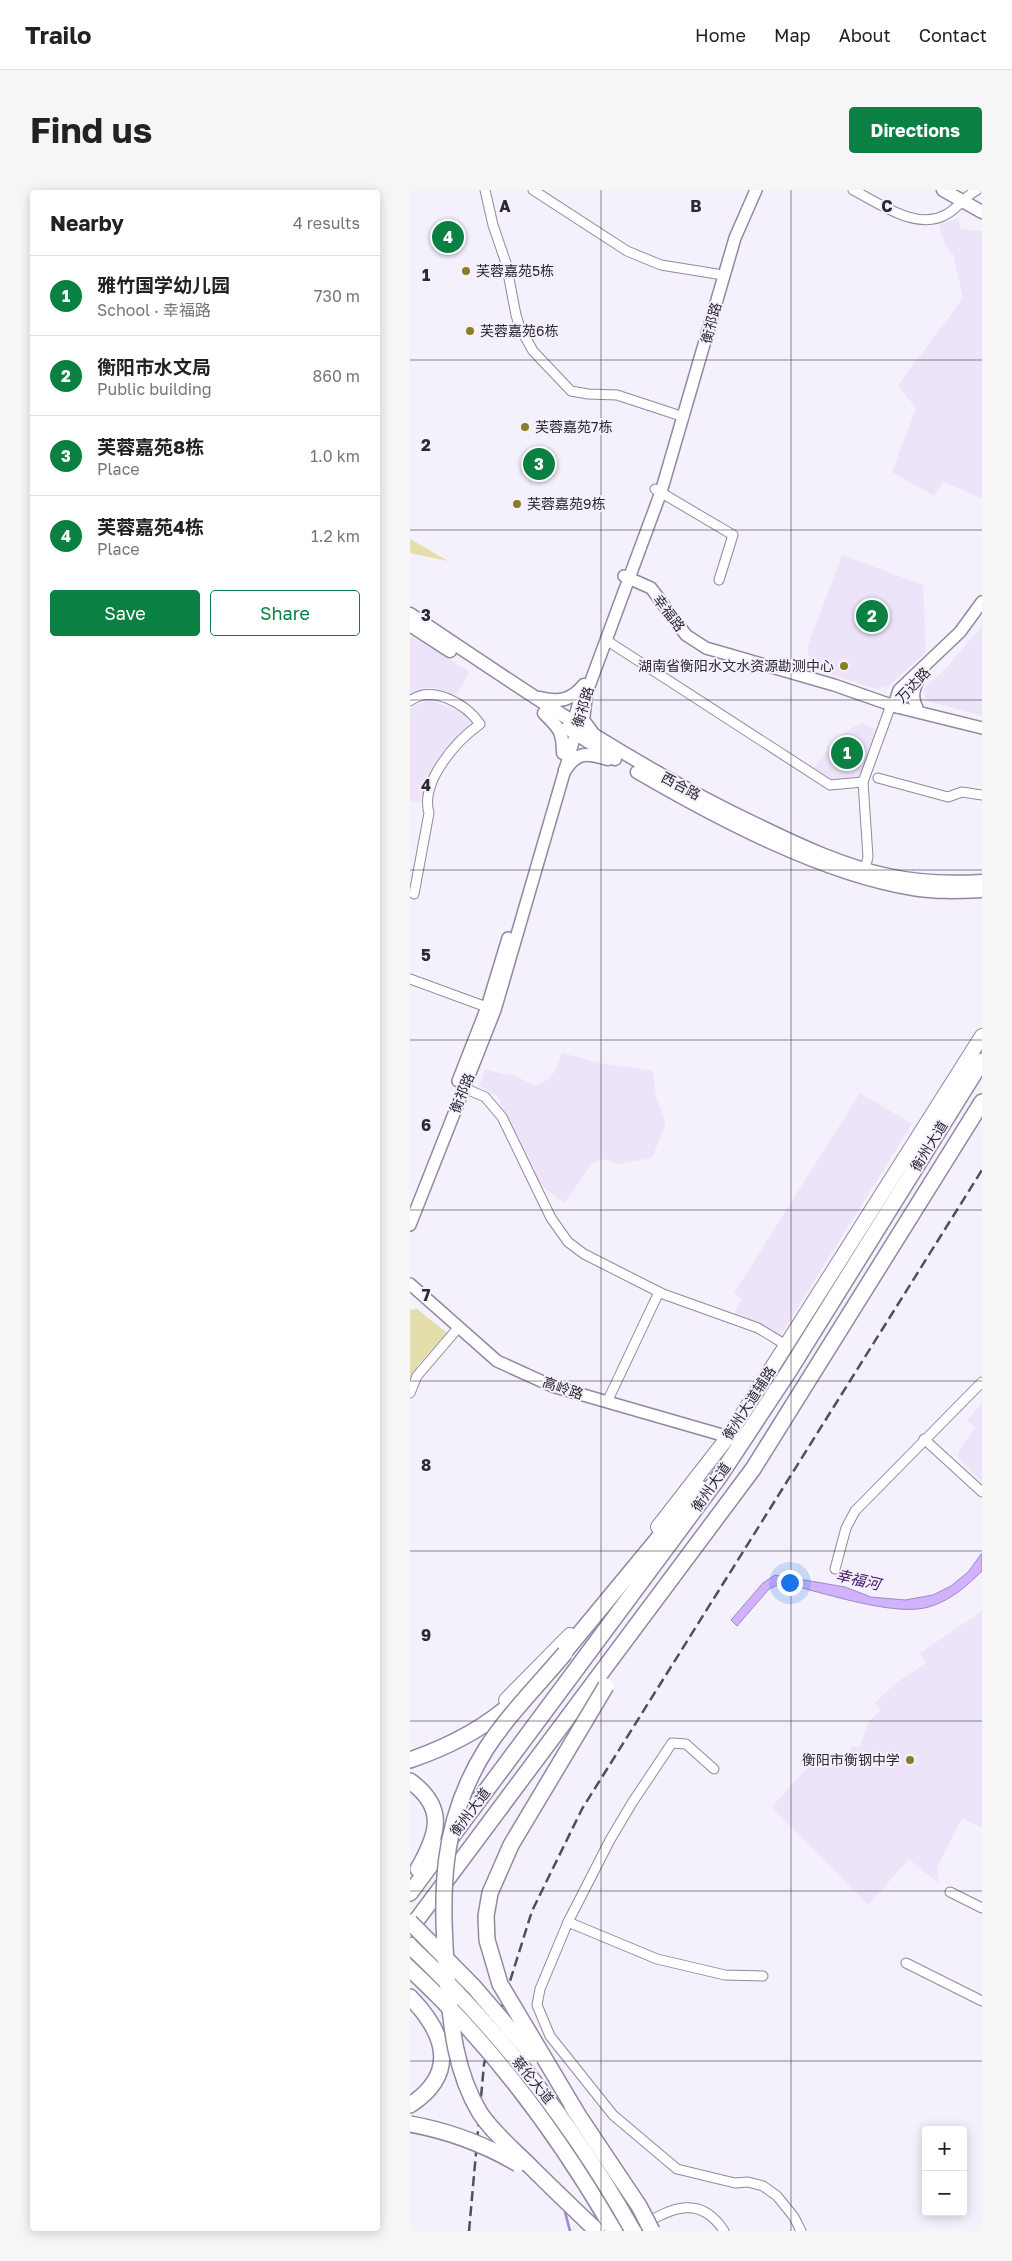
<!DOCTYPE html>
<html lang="en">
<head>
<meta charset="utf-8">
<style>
	:root { --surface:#fff; --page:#f6f6f6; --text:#222; --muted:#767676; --line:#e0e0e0; --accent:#0b8043 }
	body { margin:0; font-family:"Golos Text","Noto Sans SC",sans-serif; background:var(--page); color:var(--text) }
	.controls { position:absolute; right:15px; bottom:15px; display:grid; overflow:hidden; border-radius:5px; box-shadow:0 2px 12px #0003 }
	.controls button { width:45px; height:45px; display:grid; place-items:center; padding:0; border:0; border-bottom:1px solid var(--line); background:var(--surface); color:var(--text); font:25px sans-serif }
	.you { position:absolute; left:379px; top:1392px; width:18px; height:18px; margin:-12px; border:4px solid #fff; border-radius:50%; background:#1a73e8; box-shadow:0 0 0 8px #1a73e833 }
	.badge { display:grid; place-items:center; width:32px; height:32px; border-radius:50%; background:var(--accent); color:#fff; font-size:16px; font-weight:700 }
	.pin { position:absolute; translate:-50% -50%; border:2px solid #fff; box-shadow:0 1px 5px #0006 }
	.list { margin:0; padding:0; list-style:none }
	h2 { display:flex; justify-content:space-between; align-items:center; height:65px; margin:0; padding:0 20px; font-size:21px }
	h2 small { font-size:16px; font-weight:400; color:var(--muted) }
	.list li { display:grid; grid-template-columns:32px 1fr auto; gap:15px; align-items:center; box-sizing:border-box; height:80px; padding:0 20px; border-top:1px solid var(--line) }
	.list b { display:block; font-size:19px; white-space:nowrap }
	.list p { margin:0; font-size:16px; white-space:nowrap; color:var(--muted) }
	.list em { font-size:16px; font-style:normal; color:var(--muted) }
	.actions { display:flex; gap:10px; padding:15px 20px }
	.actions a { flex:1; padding:11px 0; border:1px solid var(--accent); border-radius:5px; text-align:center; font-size:18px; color:var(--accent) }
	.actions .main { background:var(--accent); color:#fff }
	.map { position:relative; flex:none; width:572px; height:2041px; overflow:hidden; border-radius:5px }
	header { display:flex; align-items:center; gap:30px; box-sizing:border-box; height:70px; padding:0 25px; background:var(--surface); border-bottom:1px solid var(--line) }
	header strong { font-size:24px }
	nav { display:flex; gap:28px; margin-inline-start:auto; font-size:18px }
	.intro { display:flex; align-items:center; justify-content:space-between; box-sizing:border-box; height:120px; padding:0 30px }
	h1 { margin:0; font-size:35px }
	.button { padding:12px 22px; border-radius:5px; background:var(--accent); color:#fff; font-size:18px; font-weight:700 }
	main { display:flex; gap:30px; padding:0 30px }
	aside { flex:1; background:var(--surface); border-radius:5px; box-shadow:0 2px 12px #0003 }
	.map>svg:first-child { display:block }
	.built { fill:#ede4fa }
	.green { fill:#e4dea9 }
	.water { fill:#d1b2fe; stroke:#a089c1 }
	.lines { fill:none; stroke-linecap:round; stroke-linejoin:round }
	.stream { stroke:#a089c1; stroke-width:2.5 }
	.minor-casing { stroke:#9288a3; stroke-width:11 }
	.tertiary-casing { stroke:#9288a3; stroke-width:14 }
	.secondary-casing { stroke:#9288a3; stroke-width:15 }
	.primary-casing { stroke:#9288a3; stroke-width:16 }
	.trunk-casing { stroke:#9288a3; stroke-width:18 }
	.minor { stroke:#fff; stroke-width:9 }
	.tertiary { stroke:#fff; stroke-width:11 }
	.secondary { stroke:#fff; stroke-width:12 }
	.primary { stroke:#fff; stroke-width:14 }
	.trunk { stroke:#fff; stroke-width:15 }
	.rail { stroke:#534f5a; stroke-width:2.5; stroke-dasharray:10 5; stroke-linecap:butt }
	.trunk-bridge-casing { stroke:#9288a3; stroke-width:18; stroke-linecap:butt }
	.trunk-bridge { stroke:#fff; stroke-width:15 }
	.grid { fill:none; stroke:#2d2934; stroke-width:1; stroke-opacity:0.55 }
	.poi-dot { fill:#887e25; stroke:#f4f0fc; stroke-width:2 }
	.labels { text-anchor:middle; stroke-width:4; stroke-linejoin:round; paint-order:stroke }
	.poi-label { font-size:14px; fill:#2d2934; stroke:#f4f0fc; text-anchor:start }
	.street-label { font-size:14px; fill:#2d2934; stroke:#f4f0fc }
	.water-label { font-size:15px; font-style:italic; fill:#43156c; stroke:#f4f0fc }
	.grid-label { font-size:16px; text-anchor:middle; font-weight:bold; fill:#2d2934; stroke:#f4f0fc; stroke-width:4; stroke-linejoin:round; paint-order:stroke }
</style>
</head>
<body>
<header>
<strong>Trailo</strong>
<nav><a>Home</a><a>Map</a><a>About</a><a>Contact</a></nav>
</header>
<div class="intro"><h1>Find us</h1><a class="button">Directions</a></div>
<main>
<aside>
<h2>Nearby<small>4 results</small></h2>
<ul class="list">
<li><span class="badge">1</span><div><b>雅竹国学幼儿园</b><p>School · 幸福路</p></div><em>730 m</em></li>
<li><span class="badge">2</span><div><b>衡阳市水文局</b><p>Public building</p></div><em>860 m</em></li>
<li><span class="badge">3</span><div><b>芙蓉嘉苑8栋</b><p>Place</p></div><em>1.0 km</em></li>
<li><span class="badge">4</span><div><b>芙蓉嘉苑4栋</b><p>Place</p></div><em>1.2 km</em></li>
</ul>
<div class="actions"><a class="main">Save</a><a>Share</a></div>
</aside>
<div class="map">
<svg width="572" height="2041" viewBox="0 0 572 2041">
	<rect width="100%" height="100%" fill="#f4f0fc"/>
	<g class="built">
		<path d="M548,28L551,39L572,41V309L533,291L524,306L482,282L506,218L488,195L553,108L543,64L535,55L528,32L534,33Z"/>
		<path d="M432,365L513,395L516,462L477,498L472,496L469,500L403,479L397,458Z"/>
		<path d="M572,436V526L517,511L514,505V499L537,477Z"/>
		<path d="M0,447L15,452L59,482L45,508L24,498H17L0,507Z"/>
		<path d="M19,510L59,525L64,534L23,583L9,613L0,611V518Z"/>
		<path d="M452,532L469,542L448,589L426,592L404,578L425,549Z"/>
		<path d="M152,863L190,873L243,881L246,907L256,933L242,968L207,974L196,969L183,973L154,1013L131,995L87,906L69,896L75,879L97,885L99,883L124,895L132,893L140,888L146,879Z"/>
		<path d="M450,903L502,934L370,1146L348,1133L323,1125L332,1109L324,1103Z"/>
		<path d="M572,1214V1292L548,1268V1262L565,1238L557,1230Z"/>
		<path d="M572,1421V1638L552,1628L527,1677L529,1694L499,1669L458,1715L362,1617L398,1577L423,1573L434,1567L443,1556L449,1558L459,1531L471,1520L465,1513L486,1493L516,1473L510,1463Z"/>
	</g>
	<g class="green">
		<path d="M0,349L38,371L0,363Z"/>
		<path d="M7,1119L37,1143L8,1175L0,1191V1120Z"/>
	</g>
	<path class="water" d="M572,1363V1381C557,1396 542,1409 522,1416C487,1429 410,1401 372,1393L359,1399L327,1436L321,1430L353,1393L365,1385L435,1397L461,1407L495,1410L523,1405L541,1396L558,1382Z"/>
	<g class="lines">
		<path class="stream" d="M154,2018L160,2041"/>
		<g class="minor-casing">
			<g id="minor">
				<path d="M75,0L83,35L96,73L106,125L110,138L123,161L161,201L178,204L207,205L274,227"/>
				<path d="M123,0L217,61L251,75L307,84"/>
				<path d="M443,0C469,13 507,42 537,24C548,18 555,6 567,0"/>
				<path d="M245,299L323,345L309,390"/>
				<path d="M196,450L420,595L453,592"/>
				<path d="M0,511C22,494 56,514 70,534C46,551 10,592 19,623L4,704"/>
				<path d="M468,588L538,607L552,602L572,605"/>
				<path d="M455,679L458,667L453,592L481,515"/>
				<path d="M0,789L82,819"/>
				<path d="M54,898L75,907L92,927L141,1028L158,1052L174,1064L253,1104L348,1138L376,1155"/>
				<path d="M0,1203L7,1186L48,1138"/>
				<path d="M197,1212L249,1102"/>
				<path d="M514,1249L572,1302"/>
				<path d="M425,1379L436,1338L445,1321L572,1192"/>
				<path d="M304,1579L276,1554L262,1553L222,1613L200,1650L158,1732L130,1799L127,1815L140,1846L203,1925L267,1979L325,1993L338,1992L353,1996L367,2006L384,2027L391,2041"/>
				<path d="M540,1702L572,1718"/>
				<path d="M158,1732L247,1769L315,1785L353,1786"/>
				<path d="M496,1773L572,1811"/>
				<path d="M221,2041C255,2023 287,1999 314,2041"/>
			</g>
		</g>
		<g class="tertiary-casing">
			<g id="tertiary">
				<path d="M214,386L241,398L276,445L296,458L424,495L487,517L572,538"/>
				<path d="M175,507L251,302L325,48L346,0"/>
				<path d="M487,517L485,512L489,500L550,442L572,412"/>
				<path d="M507,518C501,506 504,499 509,488"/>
				<path d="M161,539L173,499"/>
				<path d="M48,891L77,817L98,748"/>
				<path d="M0,1035L85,820L168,535"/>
				<path d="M0,1094L87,1171L142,1196L326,1249"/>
			</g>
		</g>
		<g class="secondary-casing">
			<g id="secondary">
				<path d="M533,0L572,22"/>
				<path d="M0,424C113,500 225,577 348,635C389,655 434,676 478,685C509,692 540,693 572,691"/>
				<path d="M0,435L40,461"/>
				<path d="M176,505L173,530L182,542"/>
				<path d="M130,508C149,513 162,510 174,495"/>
				<path d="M134,523C149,538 153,541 153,563"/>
				<path d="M157,538L205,569"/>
				<path d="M155,580C167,561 177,563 198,569"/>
				<path d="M227,582C306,628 413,685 503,699C526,703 549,702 572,701"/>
			</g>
		</g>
		<g class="primary-casing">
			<g id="primary">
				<path d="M248,1337L318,1247L572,846"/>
				<path d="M96,1510L160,1445"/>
			</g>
		</g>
		<g class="trunk-casing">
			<g id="trunk">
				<path d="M147,1471L290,1298"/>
				<path d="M0,1570C41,1556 79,1536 110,1506"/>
				<path d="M0,1591C37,1618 28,1644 8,1679"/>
				<path d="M0,1703L309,1287L379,1181L572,871"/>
				<path d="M0,1739L343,1279L572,912"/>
				<path d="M0,1807C35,1843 49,1883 0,1915"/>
			</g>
		</g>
		<use href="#minor" class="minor"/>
		<use href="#tertiary" class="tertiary"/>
		<use href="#secondary" class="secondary"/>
		<use href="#primary" class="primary"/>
		<use href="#trunk" class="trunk"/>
		<path class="rail" d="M59,2041L74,1874L122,1721L172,1619L572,980"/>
		<g class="trunk-bridge-casing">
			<g id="trunk-bridge">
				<path d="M155,1463C129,1494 98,1525 76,1559C29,1634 31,1703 37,1788C41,1835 45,1882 70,1923C84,1944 104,1960 122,1978C143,1999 165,2020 187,2041"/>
				<path d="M0,1732L64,1797L123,1866"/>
				<path d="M0,1756C89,1840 164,1935 223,2041"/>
				<path d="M0,1779C82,1855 148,1944 204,2041"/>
				<path d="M162,1916L229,2016L242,2041"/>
				<path d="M167,1923L90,1794L77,1750L76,1726L80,1703L101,1655L196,1496"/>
				<path d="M0,1934C39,1941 74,1954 108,1974"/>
			</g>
		</g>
		<use href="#trunk-bridge" class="trunk-bridge"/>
	</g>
	<path class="grid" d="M191,0V2041M381,0V2041M0,170H572M0,340H572M0,510H572M0,680H572M0,850H572M0,1020H572M0,1191H572M0,1361H572M0,1531H572M0,1701H572M0,1871H572"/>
	<g class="poi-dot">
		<circle cx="56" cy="81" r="5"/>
		<circle cx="60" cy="141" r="5"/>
		<circle cx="115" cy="237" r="5"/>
		<circle cx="107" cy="314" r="5"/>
		<circle cx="434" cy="476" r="5"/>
		<circle cx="500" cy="1570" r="5"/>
	</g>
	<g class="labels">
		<g class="poi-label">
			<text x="66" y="86">芙蓉嘉苑5栋</text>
			<text x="70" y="146">芙蓉嘉苑6栋</text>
			<text x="125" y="242">芙蓉嘉苑7栋</text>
			<text x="117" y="319">芙蓉嘉苑9栋</text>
			<text x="424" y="481" text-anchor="end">湖南省衡阳水文水资源勘测中心</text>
			<text x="490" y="1575" text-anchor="end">衡阳市衡钢中学</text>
		</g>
		<g class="street-label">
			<text transform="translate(301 133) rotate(-75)" y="5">衡祁路</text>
			<text transform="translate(259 423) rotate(53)" y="5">幸福路</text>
			<text transform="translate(503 495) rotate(-47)" y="5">万达路</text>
			<text transform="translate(173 517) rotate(-73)" y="5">衡祁路</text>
			<text transform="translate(271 596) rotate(28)" y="5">西合路</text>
			<text transform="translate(52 903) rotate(-68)" y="5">衡祁路</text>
			<text transform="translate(519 956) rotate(-58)" y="5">衡州大道</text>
			<text transform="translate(153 1198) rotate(19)" y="5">高岭路</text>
			<text transform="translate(339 1213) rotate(-57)" y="5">衡州大道辅路</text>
			<text transform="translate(301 1297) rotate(-55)" y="5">衡州大道</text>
			<text transform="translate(60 1622) rotate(-53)" y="5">衡州大道</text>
			<text transform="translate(123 1890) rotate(51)" y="5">蔡伦大道</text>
		</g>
		<g class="water-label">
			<text transform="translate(448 1390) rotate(13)" y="5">幸福河</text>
		</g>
	</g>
	<g class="grid-label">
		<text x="95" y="22">A</text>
		<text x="286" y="22">B</text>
		<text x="477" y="22">C</text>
		<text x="16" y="91">1</text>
		<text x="16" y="261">2</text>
		<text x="16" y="431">3</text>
		<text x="16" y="601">4</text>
		<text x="16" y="771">5</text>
		<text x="16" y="941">6</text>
		<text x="16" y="1111">7</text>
		<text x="16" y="1281">8</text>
		<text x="16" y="1451">9</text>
	</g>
</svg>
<div class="controls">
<button>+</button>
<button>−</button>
</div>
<div class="you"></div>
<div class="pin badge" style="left:437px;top:563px">1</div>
<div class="pin badge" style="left:462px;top:426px">2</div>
<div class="pin badge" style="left:129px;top:274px">3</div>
<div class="pin badge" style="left:38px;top:47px">4</div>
</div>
</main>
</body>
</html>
